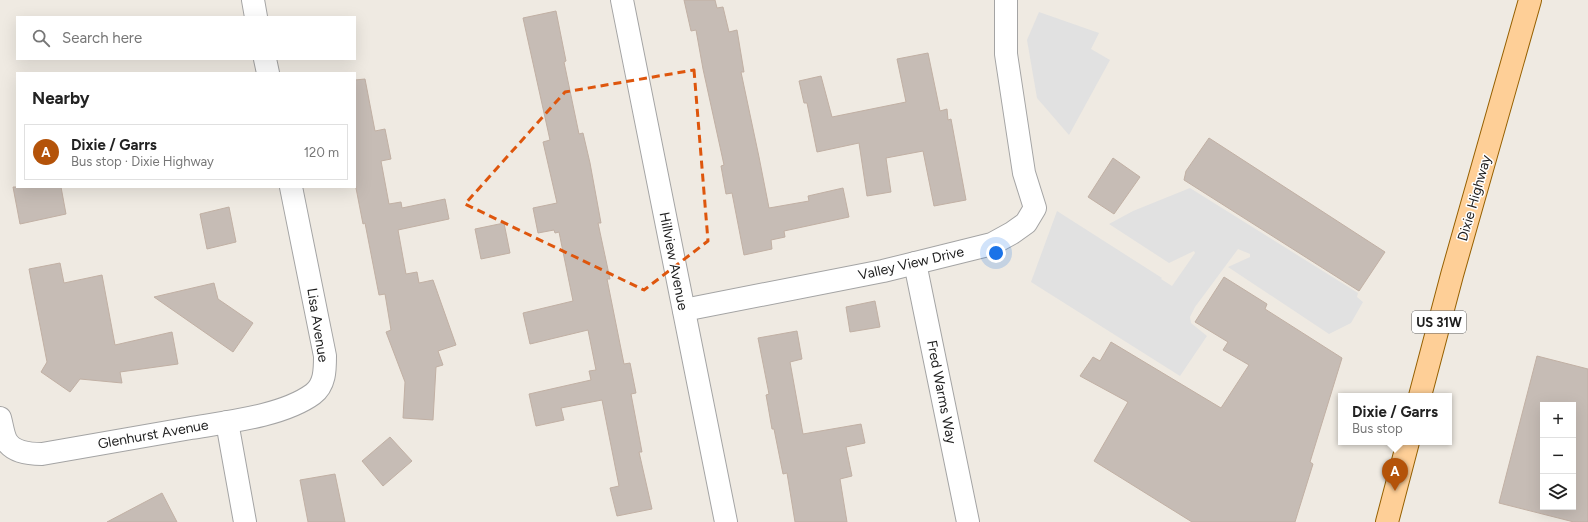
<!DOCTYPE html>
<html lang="en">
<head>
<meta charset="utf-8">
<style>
	:root { --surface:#fff; --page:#f2f2f2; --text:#222; --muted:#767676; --line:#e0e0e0; --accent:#b45309 }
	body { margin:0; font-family:Figtree,sans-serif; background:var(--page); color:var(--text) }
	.controls { position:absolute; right:12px; bottom:12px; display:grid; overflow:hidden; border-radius:0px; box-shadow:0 4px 16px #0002 }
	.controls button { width:36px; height:36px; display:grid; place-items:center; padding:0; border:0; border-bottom:1px solid var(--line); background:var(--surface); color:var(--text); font:20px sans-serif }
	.you { position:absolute; left:996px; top:253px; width:14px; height:14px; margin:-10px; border:3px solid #fff; border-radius:50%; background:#1a73e8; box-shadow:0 0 0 6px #1a73e833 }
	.badge { display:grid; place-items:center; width:26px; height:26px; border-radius:50%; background:var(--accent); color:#fff; font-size:13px; font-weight:700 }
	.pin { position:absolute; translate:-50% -33px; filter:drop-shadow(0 1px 2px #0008) }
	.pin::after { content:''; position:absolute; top:21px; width:14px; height:12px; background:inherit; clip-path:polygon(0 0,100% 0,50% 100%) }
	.popup { position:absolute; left:1338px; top:393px; width:114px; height:52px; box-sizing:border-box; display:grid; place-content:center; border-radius:0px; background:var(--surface); filter:drop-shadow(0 1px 3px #0005); font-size:13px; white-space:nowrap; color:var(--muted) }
	.popup b { font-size:15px; color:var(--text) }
	.popup::after { content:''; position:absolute; left:50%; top:100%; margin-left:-8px; border:8px solid transparent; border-top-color:var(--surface) }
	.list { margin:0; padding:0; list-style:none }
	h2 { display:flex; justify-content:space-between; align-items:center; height:52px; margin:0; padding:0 16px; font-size:17px }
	h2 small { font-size:13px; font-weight:400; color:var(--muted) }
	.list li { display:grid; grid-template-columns:26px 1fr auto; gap:12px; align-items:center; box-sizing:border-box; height:56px; margin:0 8px 8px; padding:0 8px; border:1px solid var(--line); border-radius:0px }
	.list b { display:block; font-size:15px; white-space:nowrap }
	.list p { margin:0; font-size:13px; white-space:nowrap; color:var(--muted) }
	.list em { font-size:13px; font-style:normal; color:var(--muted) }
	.icon { flex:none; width:22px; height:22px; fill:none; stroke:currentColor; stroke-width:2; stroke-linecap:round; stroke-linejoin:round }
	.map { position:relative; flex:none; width:1588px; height:522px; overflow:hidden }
	.search { position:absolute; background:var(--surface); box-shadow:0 4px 16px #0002; left:16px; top:16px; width:340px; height:44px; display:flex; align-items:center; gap:10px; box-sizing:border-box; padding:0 14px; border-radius:0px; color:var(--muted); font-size:15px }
	.panel { position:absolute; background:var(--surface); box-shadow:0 4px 16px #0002; left:16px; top:72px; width:340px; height:116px; border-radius:0px }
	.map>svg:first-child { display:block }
	.parking { fill:#e1e1e1 }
	.building { fill:#c6bcb5; stroke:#c1b0a4; fill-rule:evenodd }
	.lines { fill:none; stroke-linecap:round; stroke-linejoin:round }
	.street-casing { stroke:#a4a4a4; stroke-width:24 }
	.primary-casing { stroke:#966000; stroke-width:24 }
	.street { stroke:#fff; stroke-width:22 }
	.primary { stroke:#fecf97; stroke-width:22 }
	.marked { fill:none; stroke:#de560d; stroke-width:3; stroke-dasharray:8 5; stroke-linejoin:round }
	.labels { text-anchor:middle; stroke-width:3; stroke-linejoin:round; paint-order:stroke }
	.shield { fill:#fff; stroke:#616161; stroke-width:1 }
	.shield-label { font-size:13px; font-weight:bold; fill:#1d1d1d }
	.street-label { font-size:14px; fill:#1d1d1d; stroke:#fff }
</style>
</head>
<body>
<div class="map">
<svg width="1588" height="522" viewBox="0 0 1588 522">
	<rect width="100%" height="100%" fill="#efeae2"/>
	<g class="parking">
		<path d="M1039,12L1099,33L1091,49L1110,60L1069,135L1037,98L1027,40Z"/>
		<path d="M1190,188L1358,293L1357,297L1363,302L1351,323L1329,334L1228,267L1250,257V254L1238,249L1195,307L1190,317L1191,323L1207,336L1180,376L1031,282L1057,211L1162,278L1161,279L1172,286L1195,253L1194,251L1169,263L1109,224L1133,211Z"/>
	</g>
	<g class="building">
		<path d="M684,0H715L717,8L723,7L729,32L737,30L744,72H741L759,157L769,208L809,201L808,196L843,188L849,217L784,231L785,237L771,240L772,249L744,255L732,193L726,194L721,166L724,165L703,69L696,30L691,31Z"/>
		<path d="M556,11L566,61L564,62L579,134L583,133L590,163L601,223H598L610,279H607L624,364L630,363L636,393L631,394L642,452H639L652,509L617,516L610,488L619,486L602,400L561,408L564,420L536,426L529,394L591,380L589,371L596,370L588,330L530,344L523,313L573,301L559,232L555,233L554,230L538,233L533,208L557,203L543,142L550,140L523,18Z"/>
		<path d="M928,53L940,111L947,109L948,120L951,119L966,200L934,206L923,151L886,158L891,192L867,196L859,143L817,152L807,103H804L799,81L821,76L832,117L906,102L897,59Z"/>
		<path d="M365,79L375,131L385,129L391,159L381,161L389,204L401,202L402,208L445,199L449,219L398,230L406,274L417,272L419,283L433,280L456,345L438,351L443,365L436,367L433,420L403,418L405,382L386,332L391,330L385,294L379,295L365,223L363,224L355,183V80Z"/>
		<path d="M1209,138L1385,252L1359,291L1184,180L1186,171Z"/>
		<path d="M1113,158L1140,177L1114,214L1088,197Z"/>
		<path d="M13,187H61L66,214L20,224Z"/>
		<path d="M229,207L236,242L207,249L200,214Z"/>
		<path d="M504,223L510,253L481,259L475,229Z"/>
		<path d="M60,263L64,283L102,275L115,345L172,332L178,364L120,372L122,383L80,379L70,392L41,372L47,362L29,269Z"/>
		<path d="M1224,277L1267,304L1265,309L1342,358L1310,462L1313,464L1295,522H1192L1094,461L1128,402L1080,376L1093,357L1100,361L1111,342L1221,408L1249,365L1223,350L1228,342L1195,322Z"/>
		<path d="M214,283L218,299L253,323L233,352L154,297Z"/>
		<path d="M875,301L880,327L850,332L846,307Z"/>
		<path d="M797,331L802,359L790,362L803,434L861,424L865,443L846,447L852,476L840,479L847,522H795L787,473L783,474L774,429H772L768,406L766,395L769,394L758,338Z"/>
		<path d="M1537,356L1588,369V522H1574L1499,503ZM1543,405H1573V507H1543Z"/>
		<path d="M390,437L412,461L383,486L362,461Z"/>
		<path d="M335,474L345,522H308L300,480Z"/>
		<path d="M162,493L177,522H107Z"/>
	</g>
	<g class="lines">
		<g class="street-casing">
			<g id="street">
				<path d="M253,0L256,17"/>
				<path d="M622,0L726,522"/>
				<path d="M265,59L268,73"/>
				<path d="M915,263L968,522"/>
				<path d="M684,310L883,271L992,244L1012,233L1026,223L1035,208L1024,173L1006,54V0"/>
				<path d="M0,418C2,425 3,434 6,440C12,452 30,454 42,454C91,445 141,437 191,428C227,422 283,416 313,394C325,385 325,370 325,356L291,187"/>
				<path d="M227,422L245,522"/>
			</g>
		</g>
		<g class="primary-casing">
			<g id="primary">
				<path d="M1420,396L1452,275L1530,0"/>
				<path d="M1387,522L1408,442"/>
			</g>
		</g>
		<use href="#street" class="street"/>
		<use href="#primary" class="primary"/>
	</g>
	<path class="marked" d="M694,70L708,241L644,290L465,204L565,92Z"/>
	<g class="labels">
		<rect class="shield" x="1412" y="311" width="54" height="22" rx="3"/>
		<g class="shield-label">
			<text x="1439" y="327">US 31W</text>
		</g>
		<g class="street-label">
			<text transform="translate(1474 198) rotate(-74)" y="5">Dixie Highway</text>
			<text transform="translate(674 261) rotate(79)" y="5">Hillview Avenue</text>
			<text transform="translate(911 263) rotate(-13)" y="5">Valley View Drive</text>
			<text transform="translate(318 325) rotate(81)" y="5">Lisa Avenue</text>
			<text transform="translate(942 392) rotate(79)" y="5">Fred Warms Way</text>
			<text transform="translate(153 434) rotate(-10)" y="5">Glenhurst Avenue</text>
		</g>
	</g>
</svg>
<div class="controls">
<button>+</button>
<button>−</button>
<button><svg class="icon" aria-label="layers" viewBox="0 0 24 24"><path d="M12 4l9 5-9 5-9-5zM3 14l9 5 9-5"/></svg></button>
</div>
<div class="you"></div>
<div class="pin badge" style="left:1395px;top:491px">A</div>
<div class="popup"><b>Dixie / Garrs</b>Bus stop</div>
<div class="search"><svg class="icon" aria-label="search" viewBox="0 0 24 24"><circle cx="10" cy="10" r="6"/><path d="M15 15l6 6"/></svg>Search here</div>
<section class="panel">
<h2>Nearby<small></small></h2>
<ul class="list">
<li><span class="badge">A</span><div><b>Dixie / Garrs</b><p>Bus stop · Dixie Highway</p></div><em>120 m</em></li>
</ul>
</section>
</div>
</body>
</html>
